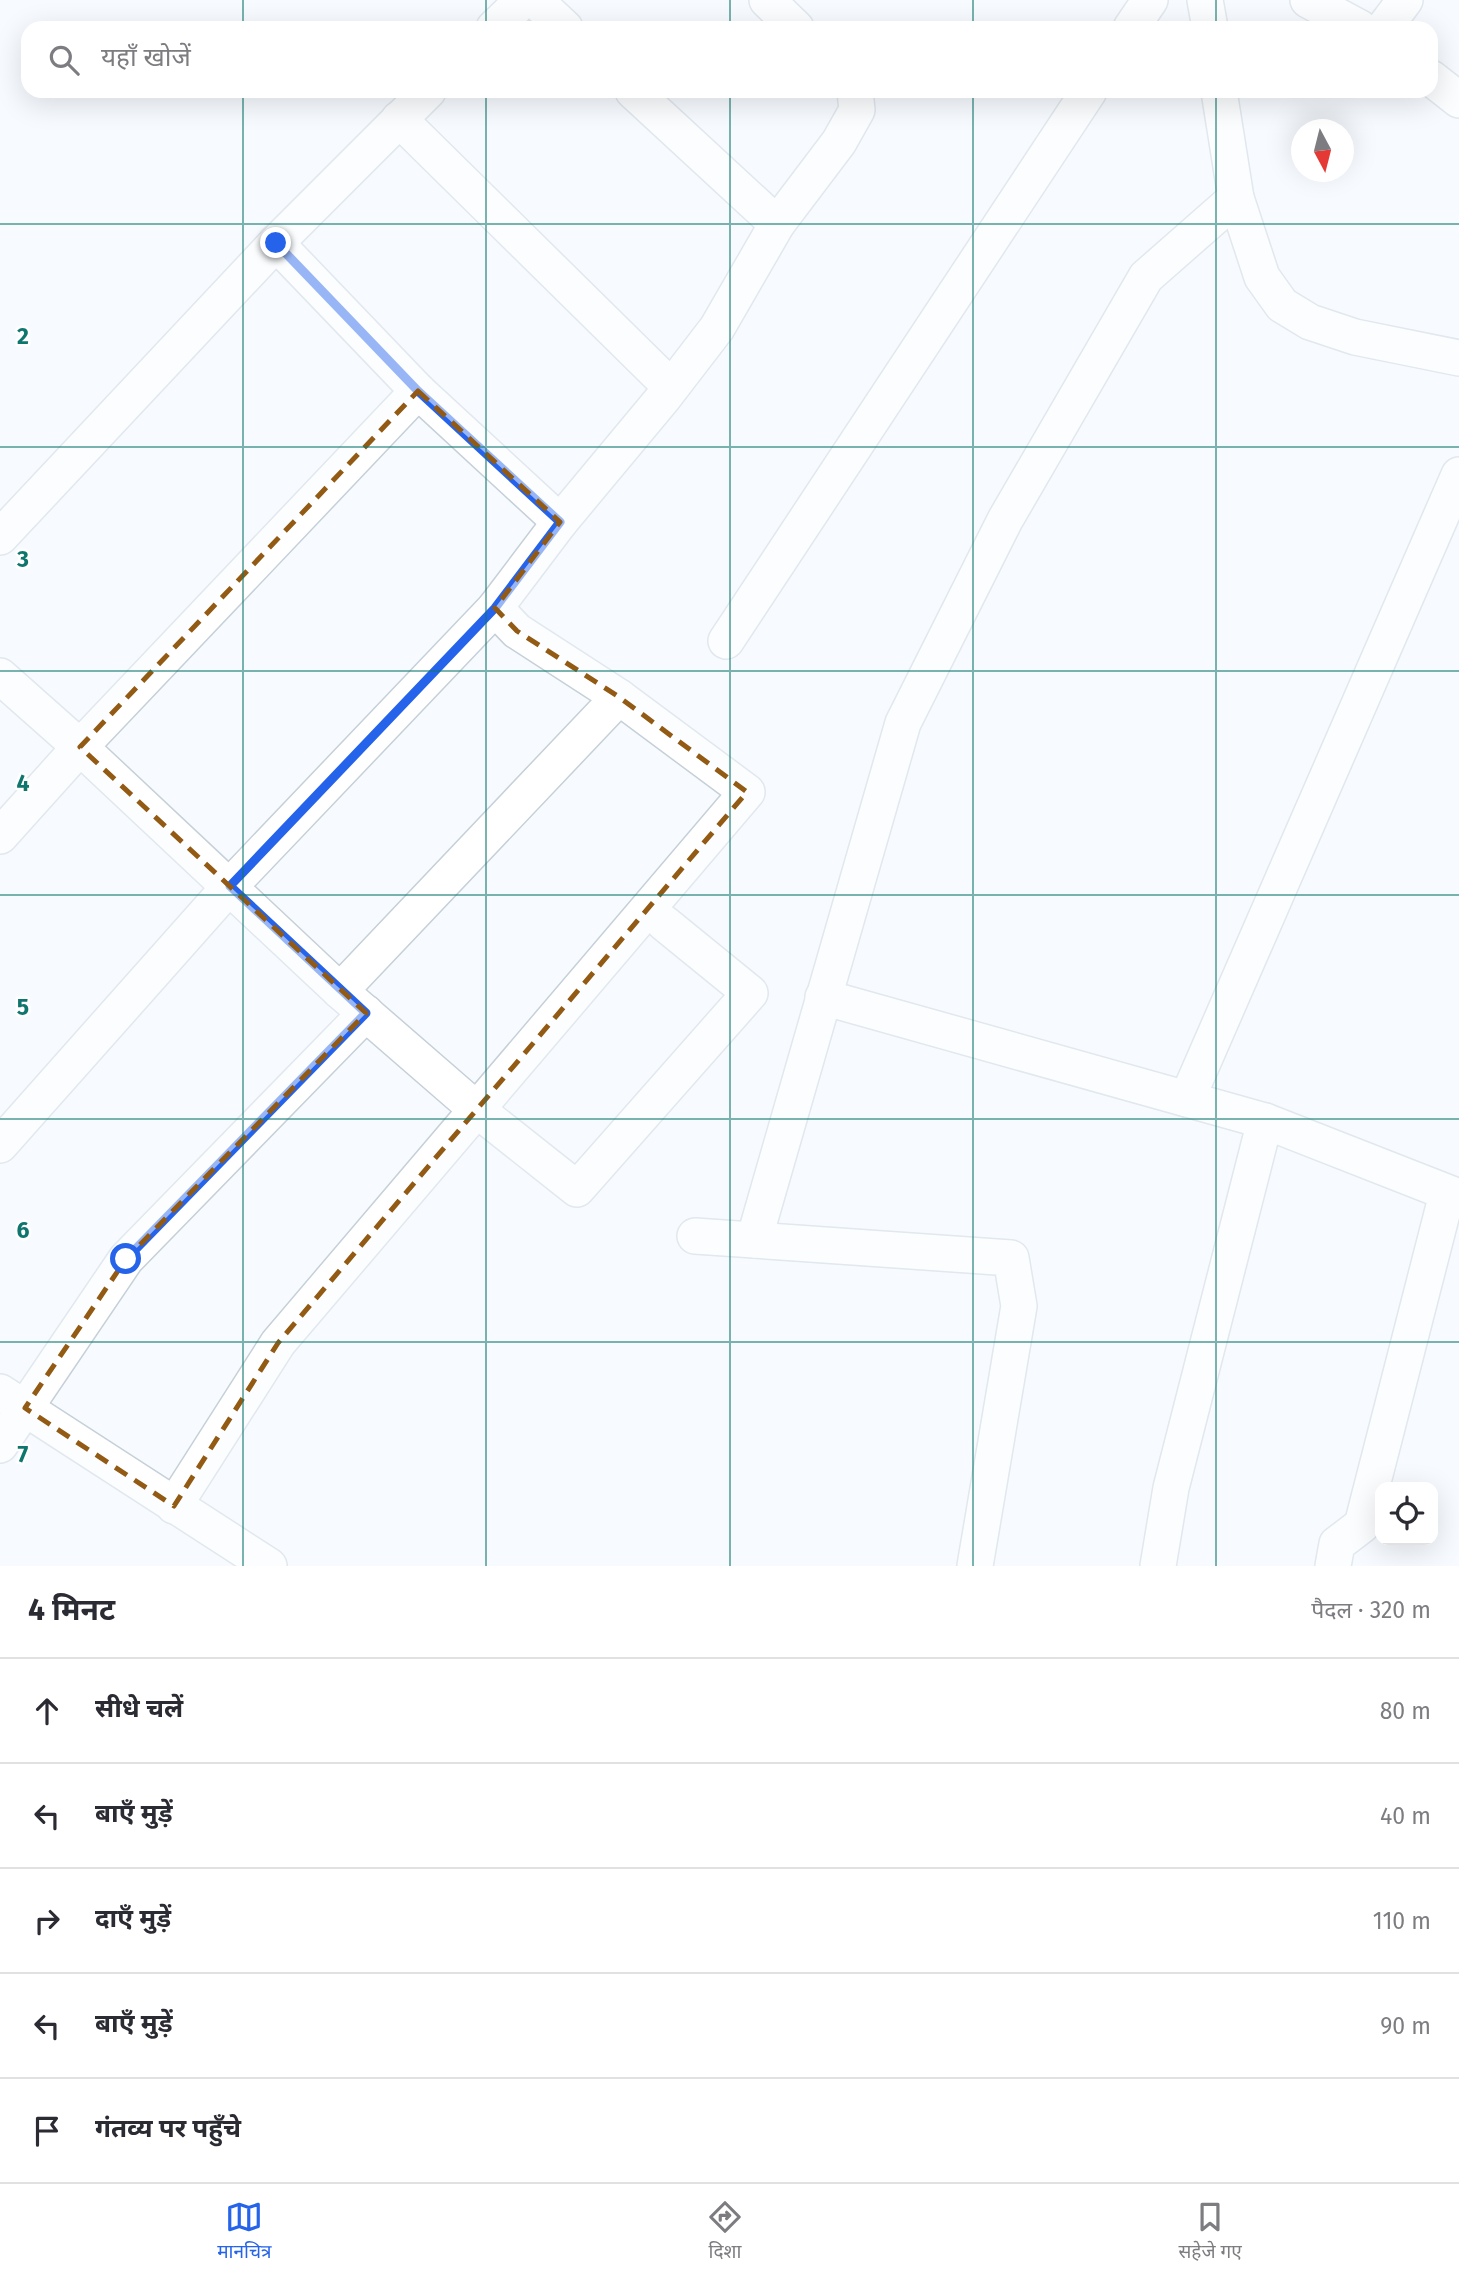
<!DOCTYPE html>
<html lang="hi">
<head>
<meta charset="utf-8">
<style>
	:root { --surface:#fff; --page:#f7f7f7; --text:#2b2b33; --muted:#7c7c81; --line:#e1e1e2; --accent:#2563eb }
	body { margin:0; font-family:"Fira Sans","Noto Sans Devanagari",sans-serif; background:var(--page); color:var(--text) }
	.controls { position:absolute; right:21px; bottom:21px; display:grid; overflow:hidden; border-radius:14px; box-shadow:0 7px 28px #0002 }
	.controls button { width:63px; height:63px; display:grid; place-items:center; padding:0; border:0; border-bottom:2px solid var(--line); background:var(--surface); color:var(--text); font:35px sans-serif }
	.compass { position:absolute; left:1291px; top:119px; width:63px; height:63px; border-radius:50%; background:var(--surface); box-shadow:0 7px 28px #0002; rotate:173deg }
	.stop { position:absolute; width:21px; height:21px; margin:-16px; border:5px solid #2563eb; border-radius:50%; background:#fff }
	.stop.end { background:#2563eb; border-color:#fff; box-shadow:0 2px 7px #0008 }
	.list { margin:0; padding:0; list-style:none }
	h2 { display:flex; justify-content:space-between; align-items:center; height:91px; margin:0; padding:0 28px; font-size:30px }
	h2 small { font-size:23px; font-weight:400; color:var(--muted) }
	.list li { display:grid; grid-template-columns:46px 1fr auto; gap:21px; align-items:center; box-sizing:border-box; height:105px; padding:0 28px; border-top:2px solid var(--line) }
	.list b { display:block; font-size:26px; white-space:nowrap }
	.list em { font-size:23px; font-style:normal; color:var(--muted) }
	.icon { flex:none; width:38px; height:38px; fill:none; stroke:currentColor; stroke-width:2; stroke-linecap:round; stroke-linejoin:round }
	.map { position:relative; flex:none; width:1459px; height:1566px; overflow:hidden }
	.search { position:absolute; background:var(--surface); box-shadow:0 7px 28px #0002; left:21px; right:21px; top:21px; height:77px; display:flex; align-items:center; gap:18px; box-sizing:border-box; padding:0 24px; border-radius:21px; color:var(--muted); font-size:26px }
	.sheet { height:616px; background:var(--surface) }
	nav { display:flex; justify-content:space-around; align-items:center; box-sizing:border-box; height:98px; border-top:2px solid var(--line); background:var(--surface); font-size:19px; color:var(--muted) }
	nav a { display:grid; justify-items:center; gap:4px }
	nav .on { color:var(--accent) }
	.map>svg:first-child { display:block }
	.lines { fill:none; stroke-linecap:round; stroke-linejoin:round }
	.street-casing { stroke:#c6d0d9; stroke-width:38 }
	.street { stroke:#fff; stroke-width:35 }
	.route { stroke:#2563eb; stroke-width:9 }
	.marked { fill:none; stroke:#925a12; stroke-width:5; stroke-dasharray:14 9; stroke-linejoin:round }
	.grid { fill:none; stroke:#0f766e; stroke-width:2; stroke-opacity:0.55 }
	.grid-label { font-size:23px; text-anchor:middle; font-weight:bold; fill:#0f766e; stroke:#fff; stroke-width:5; stroke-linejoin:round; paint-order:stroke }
</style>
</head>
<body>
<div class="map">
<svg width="1459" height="1566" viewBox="0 0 1459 1566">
	<rect width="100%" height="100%" fill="#f7fbff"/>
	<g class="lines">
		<g class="street-casing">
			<g id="street">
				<path d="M535,0L565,28"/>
				<path d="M767,0L796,28"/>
				<path d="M1205,0L1210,28"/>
				<path d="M1308,0L1360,28"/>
				<path d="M494,28L523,0"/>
				<path d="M1131,28L1150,0"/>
				<path d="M1384,28L1405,0"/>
				<path d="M1431,78L1459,100"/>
				<path d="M633,91L777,224"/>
				<path d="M1219,91L1236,198L1262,277L1282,305L1310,322L1355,337L1459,358"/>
				<path d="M399,119L671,387"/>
				<path d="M276,243L418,391"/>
				<path d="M0,537L276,243L428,91"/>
				<path d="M726,641L1089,91"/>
				<path d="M0,676L80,747L340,991L476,1109L577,1189L750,993L664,923"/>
				<path d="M0,836L80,747L418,391L560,522"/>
				<path d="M340,991L619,697"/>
				<path d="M823,997L1265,1121L1459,1197"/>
				<path d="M1187,1099L1459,475"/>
				<path d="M0,1145L230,886L495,608L560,522L664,397L717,328L777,224L839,142L857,110L855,91"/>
				<path d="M695,1236L1011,1258L1019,1306L975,1566"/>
				<path d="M754,1240L903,723L1005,520L1146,277L1236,198"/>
				<path d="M0,1392L269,1566"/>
				<path d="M0,1445L126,1259L366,1013"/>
				<path d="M174,1506L278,1343L747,792L619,697L517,631L495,608"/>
				<path d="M1158,1566L1171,1488L1265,1121"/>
				<path d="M1333,1566L1337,1544L1362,1525L1447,1194"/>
			</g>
		</g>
		<use href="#street" class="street"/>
	</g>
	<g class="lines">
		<path class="route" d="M126,1259L366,1013L230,886L495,608L560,522L418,391L276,243"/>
	</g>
	<path d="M0 0H1459V1566H0ZM418,391L560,522L495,608L517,631L619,697L747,792L278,1343L174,1506L25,1408L126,1259L366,1013L80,747Z" fill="#f7fbff" fill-opacity=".55" fill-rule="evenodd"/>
	<path class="marked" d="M418,391L560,522L495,608L517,631L619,697L747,792L278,1343L174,1506L25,1408L126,1259L366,1013L80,747Z"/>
	<path class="grid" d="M243,0V28M486,0V28M730,0V28M973,0V28M1216,0V28M243,91V1566M486,91V1566M730,91V1566M973,91V1566M1216,91V1566M0,224H1459M0,447H1459M0,671H1459M0,895H1459M0,1119H1459M0,1342H1459"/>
	<g class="grid-label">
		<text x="23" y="344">2</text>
		<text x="23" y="567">3</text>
		<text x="23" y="791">4</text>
		<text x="23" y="1015">5</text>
		<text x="23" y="1238">6</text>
		<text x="23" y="1462">7</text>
	</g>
</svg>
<div class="controls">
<button><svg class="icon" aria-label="locate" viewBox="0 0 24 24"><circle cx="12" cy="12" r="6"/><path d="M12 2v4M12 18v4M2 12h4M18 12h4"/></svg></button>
</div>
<svg class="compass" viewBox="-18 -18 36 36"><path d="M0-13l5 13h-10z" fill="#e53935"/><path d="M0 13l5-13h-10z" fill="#7c7c81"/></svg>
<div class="stop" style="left:126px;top:1259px"></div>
<div class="stop end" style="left:276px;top:243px"></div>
<div class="search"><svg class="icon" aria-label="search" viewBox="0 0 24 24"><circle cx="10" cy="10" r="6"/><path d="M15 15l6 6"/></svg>यहाँ खोजें</div>
</div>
<section class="sheet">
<h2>4 मिनट<small>पैदल · 320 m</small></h2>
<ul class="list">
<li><svg class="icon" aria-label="ahead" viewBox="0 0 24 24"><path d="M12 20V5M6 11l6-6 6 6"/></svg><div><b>सीधे चलें</b></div><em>80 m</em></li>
<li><svg class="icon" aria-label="left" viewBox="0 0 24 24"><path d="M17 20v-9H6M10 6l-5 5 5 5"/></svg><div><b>बाएँ मुड़ें</b></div><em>40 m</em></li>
<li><svg class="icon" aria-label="right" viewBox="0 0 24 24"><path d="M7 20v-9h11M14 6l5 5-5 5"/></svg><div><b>दाएँ मुड़ें</b></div><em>110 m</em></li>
<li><svg class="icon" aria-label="left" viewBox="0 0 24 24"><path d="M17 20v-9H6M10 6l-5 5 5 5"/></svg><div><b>बाएँ मुड़ें</b></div><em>90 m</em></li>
<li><svg class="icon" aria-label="arrive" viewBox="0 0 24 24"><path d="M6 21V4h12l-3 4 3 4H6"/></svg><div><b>गंतव्य पर पहुँचे</b></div></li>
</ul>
</section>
<nav>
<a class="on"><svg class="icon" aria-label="map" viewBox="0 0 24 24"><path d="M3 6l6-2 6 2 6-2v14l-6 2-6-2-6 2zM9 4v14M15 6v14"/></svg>मानचित्र</a>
<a><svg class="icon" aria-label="directions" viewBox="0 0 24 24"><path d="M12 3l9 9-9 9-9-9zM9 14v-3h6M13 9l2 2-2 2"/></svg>दिशा</a>
<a><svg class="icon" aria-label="saved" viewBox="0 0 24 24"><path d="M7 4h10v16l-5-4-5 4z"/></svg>सहेजे गए</a>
</nav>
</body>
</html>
